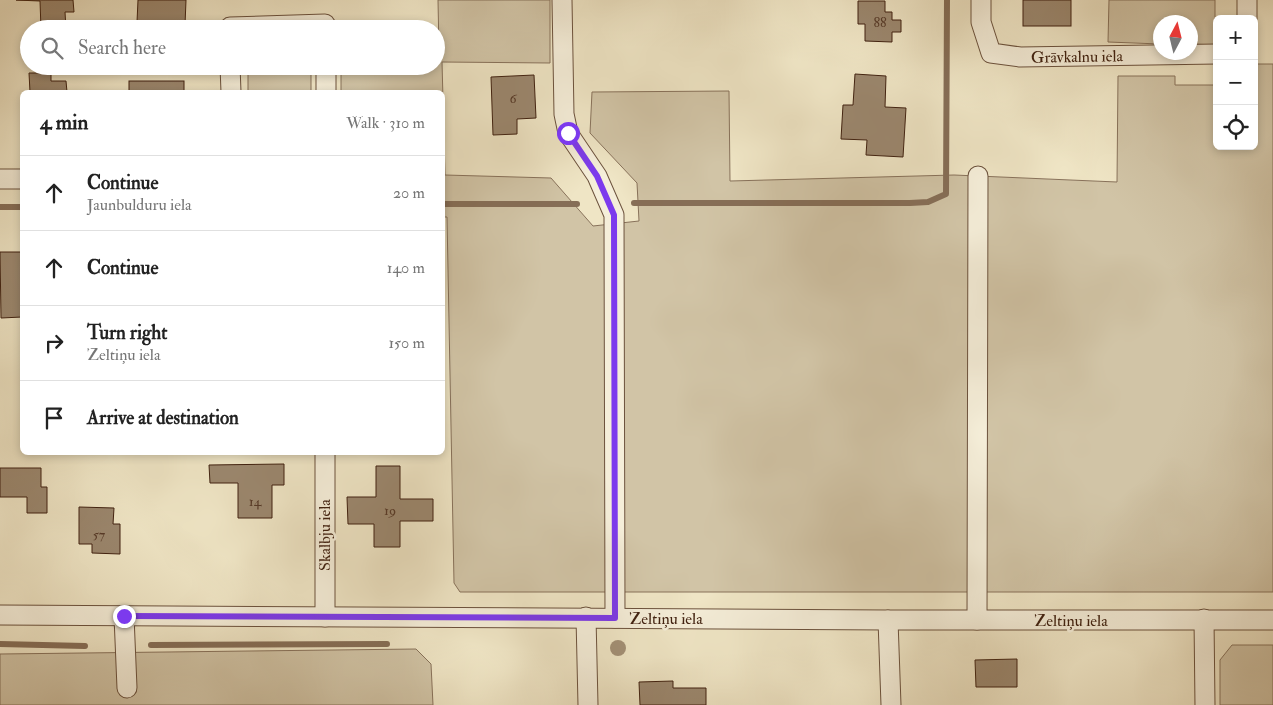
<!DOCTYPE html>
<html lang="en">
<head>
<meta charset="utf-8">
<style>
	:root { --surface:#fff; --page:#f2f2f2; --text:#222; --muted:#767676; --line:#e0e0e0 }
	body { margin:0; font-family:"IM FELL Double Pica",serif; background:var(--page); color:var(--text) }
	.controls { position:absolute; right:15px; top:15px; display:grid; overflow:hidden; border-radius:8px; box-shadow:0 2px 8px #0003 }
	.controls button { width:45px; height:45px; display:grid; place-items:center; padding:0; border:0; border-bottom:1px solid var(--line); background:var(--surface); color:var(--text); font:25px sans-serif }
	.compass { position:absolute; left:1153px; top:15px; width:45px; height:45px; border-radius:50%; background:var(--surface); box-shadow:0 2px 8px #0003; rotate:7deg }
	.stop { position:absolute; width:15px; height:15px; margin:-11px; border:4px solid #7c3aed; border-radius:50%; background:#fff }
	.stop.end { background:#7c3aed; border-color:#fff; box-shadow:0 1px 5px #0008 }
	.list { margin:0; padding:0; list-style:none }
	h2 { display:flex; justify-content:space-between; align-items:center; height:65px; margin:0; padding:0 20px; font-size:21px }
	h2 small { font-size:16px; font-weight:400; color:var(--muted) }
	.list li { display:grid; grid-template-columns:32px 1fr auto; gap:15px; align-items:center; box-sizing:border-box; height:75px; padding:0 20px; border-top:1px solid var(--line) }
	.list b { display:block; font-size:19px; white-space:nowrap }
	.list p { margin:0; font-size:16px; white-space:nowrap; color:var(--muted) }
	.list em { font-size:16px; font-style:normal; color:var(--muted) }
	.icon { flex:none; width:28px; height:28px; fill:none; stroke:currentColor; stroke-width:2; stroke-linecap:round; stroke-linejoin:round }
	.map { position:relative; flex:none; width:1273px; height:705px; overflow:hidden }
	.search { position:absolute; background:var(--surface); box-shadow:0 2px 8px #0003; left:20px; top:20px; width:425px; height:55px; display:flex; align-items:center; gap:12px; box-sizing:border-box; padding:0 18px; border-radius:28px; color:var(--muted); font-size:19px }
	.panel { position:absolute; background:var(--surface); box-shadow:0 2px 8px #0003; left:20px; top:90px; width:425px; height:365px; border-radius:8px }
	.map>svg:first-child { display:block }
	.green { fill:#d1c4a6; stroke:#88725b }
	.lines { fill:none; stroke-linecap:round; stroke-linejoin:round }
	.stream { stroke:#866e57; stroke-width:6 }
	.building { fill:#9b876e; stroke:#402110 }
	.minor-casing { stroke:#6c523d; stroke-width:21 }
	.minor { stroke:#f5eed9; stroke-width:19 }
	.tree { fill:#a39076 }
	.route { stroke:#7c3aed; stroke-width:6 }
	.labels { text-anchor:middle; stroke-width:5; stroke-linejoin:round; paint-order:stroke }
	.number-label { font-size:14px; fill:#573a28 }
	.street-label { font-size:16px; fill:#402110; stroke:#f5eed9 }
</style>
</head>
<body>
<div class="map">
<svg width="1273" height="705" viewBox="0 0 1273 705">
	<rect width="100%" height="100%" fill="#efe5c5"/>
	<filter id="stains"><feTurbulence type="fractalNoise" baseFrequency=".004" numOctaves="4"/><feColorMatrix values="0 0 0 0 .2 0 0 0 0 .09 0 0 0 0 .02 0 0 0 .5 -.17"/></filter>
	<radialGradient id="worn" r=".72"><stop offset=".6" stop-color="#630" stop-opacity="0"/><stop offset="1" stop-color="#630" stop-opacity=".3"/></radialGradient>
	<g class="green">
		<path d="M438,0H550V63L442,62L445,175L551,178L593,226L639,221L637,183L590,133L592,92L729,91L730,181L954,175L1117,182L1118,76H1175V85H1214L1215,63H1217V146H1254V64H1273V592H460L454,583L447,217H442V92H341V66H436V53L439,52Z"/>
		<path d="M1109,0H1215V45L1191,44L1190,22H1160V44L1108,42Z"/>
		<rect x="248" y="66" width="63" height="26"/>
		<path d="M1232,645H1273V705H1220V660Z"/>
		<path d="M416,649L431,664L433,705H0V654Z"/>
	</g>
	<g class="lines">
		<g class="stream">
			<path d="M634,203H910L928,202L946,194L947,0"/>
			<path d="M442,204H577"/>
			<path d="M0,207H22"/>
			<path d="M0,644L85,646"/>
			<path d="M151,645L387,644"/>
		</g>
	</g>
	<g class="building">
		<path d="M16,0H73L74,12H65L66,29H41L40,1Z"/>
		<path d="M138,0H186L185,25L137,22Z"/>
		<rect x="1023" y="0" width="48" height="26"/>
		<path d="M858,1H885V12H892V20H901V32H892V42L865,41V24H858Z"/>
		<path d="M29,73H51V81H66L67,92H30Z"/>
		<path d="M855,74L886,76L885,107L906,108L903,157L866,155L867,140L841,139L843,105H853Z"/>
		<path d="M534,75L536,118L517,119V134L493,135L491,77Z"/>
		<rect x="129" y="81" width="55" height="11"/>
		<path d="M0,252H22V317L1,318Z"/>
		<path d="M284,464V485H272V518H238V483H210L209,465Z"/>
		<path d="M376,466H400V499H433V521H400V547H374V524H348L347,497H376Z"/>
		<path d="M0,468H41V487H47V513H27V497H0Z"/>
		<path d="M79,507L114,508L113,524H120V554L92,553V544H79Z"/>
		<path d="M1017,659V687H976L975,660Z"/>
		<path d="M673,681V688H706V705H640L639,682Z"/>
	</g>
	<g class="lines">
		<g class="minor-casing">
			<g id="minor">
				<path d="M562,0L564,114L568,133L597,176L614,215L615,618"/>
				<path d="M981,0V22L991,53L1020,57L1217,54"/>
				<path d="M1247,0V19"/>
				<path d="M230,29V27L325,24V29"/>
				<path d="M230,66L231,92"/>
				<path d="M326,66V92"/>
				<path d="M0,179H22"/>
				<path d="M0,615L888,620H1273"/>
				<path d="M124,616L127,688"/>
				<path d="M325,617V452"/>
				<path d="M586,617L588,705"/>
				<path d="M1204,619L1205,705"/>
				<path d="M888,620L891,705"/>
				<path d="M977,620L978,176"/>
			</g>
		</g>
		<use href="#minor" class="minor"/>
	</g>
	<circle class="tree" cx="618" cy="648" r="8"/>
	<g class="lines">
		<path class="route" d="M124,616L615,618L614,215L597,176L568,133"/>
	</g>
	<g class="labels">
		<g class="number-label">
			<text x="880" y="27">88</text>
			<text x="513" y="103">6</text>
			<text x="255" y="506">14</text>
			<text x="390" y="515">19</text>
			<text x="99" y="539">57</text>
		</g>
		<g class="street-label">
			<text transform="translate(1077 56) rotate(-1)" y="6">Grāvkalnu iela</text>
			<text transform="translate(324 535) rotate(-90)" y="6">Skalbju iela</text>
			<text x="666" y="624">Zeltiņu iela</text>
			<text x="1071" y="626">Zeltiņu iela</text>
		</g>
	</g>
	<rect width="100%" height="100%" filter="url(#stains)"/>
	<rect width="100%" height="100%" fill="url(#worn)"/>
</svg>
<div class="controls">
<button>+</button>
<button>−</button>
<button><svg class="icon" aria-label="locate" viewBox="0 0 24 24"><circle cx="12" cy="12" r="6"/><path d="M12 2v4M12 18v4M2 12h4M18 12h4"/></svg></button>
</div>
<svg class="compass" viewBox="-18 -18 36 36"><path d="M0-13l5 13h-10z" fill="#e53935"/><path d="M0 13l5-13h-10z" fill="#767676"/></svg>
<div class="stop" style="left:568px;top:133px"></div>
<div class="stop end" style="left:124px;top:616px"></div>
<div class="search"><svg class="icon" aria-label="search" viewBox="0 0 24 24"><circle cx="10" cy="10" r="6"/><path d="M15 15l6 6"/></svg>Search here</div>
<section class="panel">
<h2>4 min<small>Walk · 310 m</small></h2>
<ul class="list">
<li><svg class="icon" aria-label="ahead" viewBox="0 0 24 24"><path d="M12 20V5M6 11l6-6 6 6"/></svg><div><b>Continue</b><p>Jaunbulduru iela</p></div><em>20 m</em></li>
<li><svg class="icon" aria-label="ahead" viewBox="0 0 24 24"><path d="M12 20V5M6 11l6-6 6 6"/></svg><div><b>Continue</b></div><em>140 m</em></li>
<li><svg class="icon" aria-label="right" viewBox="0 0 24 24"><path d="M7 20v-9h11M14 6l5 5-5 5"/></svg><div><b>Turn right</b><p>Zeltiņu iela</p></div><em>150 m</em></li>
<li><svg class="icon" aria-label="arrive" viewBox="0 0 24 24"><path d="M6 21V4h12l-3 4 3 4H6"/></svg><div><b>Arrive at destination</b></div></li>
</ul>
</section>
</div>
</body>
</html>
